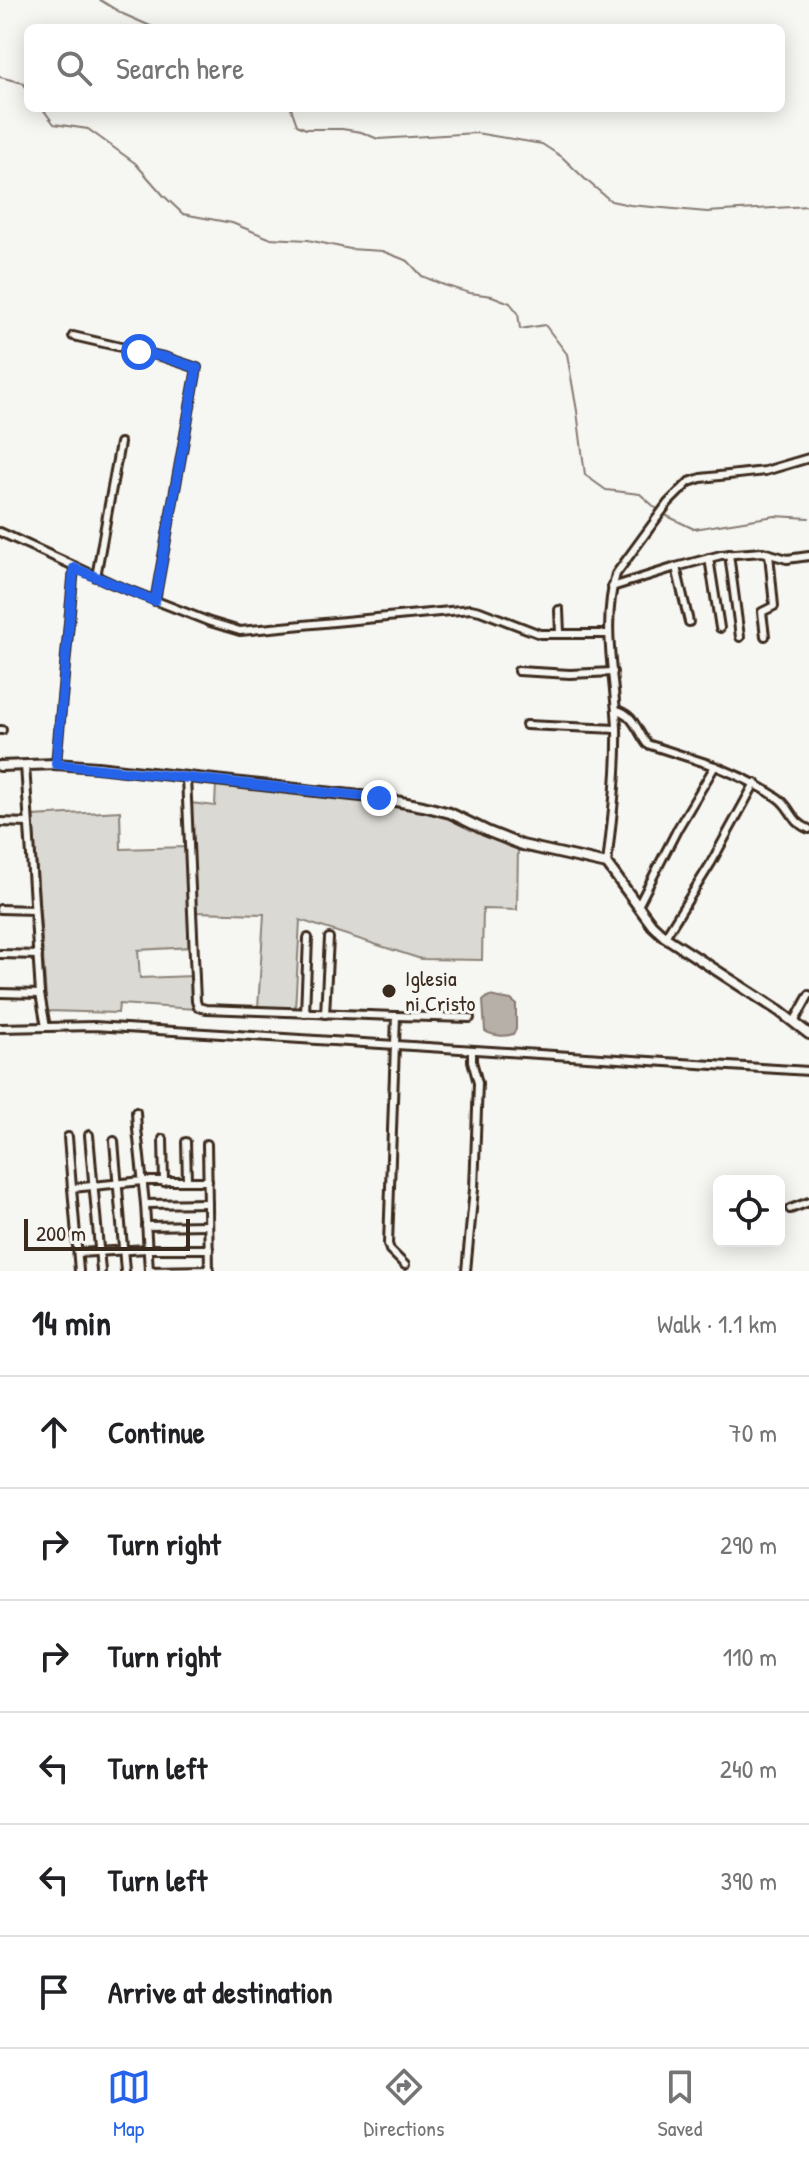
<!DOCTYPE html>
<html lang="en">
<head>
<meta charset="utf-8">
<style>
	:root { --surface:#fff; --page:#f2f2f2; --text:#202124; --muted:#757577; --line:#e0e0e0; --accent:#2563eb }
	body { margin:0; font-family:"Patrick Hand",sans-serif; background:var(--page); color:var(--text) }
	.controls { position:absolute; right:24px; bottom:24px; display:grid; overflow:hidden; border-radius:12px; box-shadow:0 4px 20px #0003 }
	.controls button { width:72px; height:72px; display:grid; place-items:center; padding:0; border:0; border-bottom:2px solid var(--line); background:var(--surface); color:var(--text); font:40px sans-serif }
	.scale { position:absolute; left:24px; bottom:20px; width:166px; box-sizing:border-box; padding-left:8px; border:4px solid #3b2a1e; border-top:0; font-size:22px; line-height:28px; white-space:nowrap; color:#3b2a1e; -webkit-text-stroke:6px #f6f6f2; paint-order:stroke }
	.stop { position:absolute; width:24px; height:24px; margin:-18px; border:6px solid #2563eb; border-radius:50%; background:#fff }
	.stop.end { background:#2563eb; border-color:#fff; box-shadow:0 2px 8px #0008 }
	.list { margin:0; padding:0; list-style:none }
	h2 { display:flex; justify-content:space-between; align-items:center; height:104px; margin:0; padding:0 32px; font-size:34px }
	h2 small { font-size:26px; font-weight:400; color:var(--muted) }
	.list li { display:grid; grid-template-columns:52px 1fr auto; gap:24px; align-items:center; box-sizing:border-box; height:112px; padding:0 32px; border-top:2px solid var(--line) }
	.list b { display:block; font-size:30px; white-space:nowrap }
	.list em { font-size:26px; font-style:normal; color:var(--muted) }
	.icon { flex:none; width:44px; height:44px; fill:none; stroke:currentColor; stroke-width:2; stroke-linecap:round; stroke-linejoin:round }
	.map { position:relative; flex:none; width:809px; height:1271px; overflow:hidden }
	.search { position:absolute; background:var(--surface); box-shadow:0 4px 20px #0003; left:24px; right:24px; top:24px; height:88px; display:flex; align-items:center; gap:20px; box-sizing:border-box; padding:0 28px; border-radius:12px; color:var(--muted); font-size:30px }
	.sheet { height:776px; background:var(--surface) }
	nav { display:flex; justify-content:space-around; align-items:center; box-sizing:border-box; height:112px; border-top:2px solid var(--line); background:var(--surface); font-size:22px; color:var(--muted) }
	nav a { display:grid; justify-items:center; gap:4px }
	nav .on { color:var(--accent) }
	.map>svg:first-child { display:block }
	.green { fill:#dad9d3; stroke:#8a8278; stroke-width:2 }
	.water { fill:#b6b0a9; stroke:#857a71; stroke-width:2 }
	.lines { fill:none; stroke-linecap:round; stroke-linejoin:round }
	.stream { stroke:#857a71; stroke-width:2 }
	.minor-casing { stroke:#3b2a1e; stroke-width:12 }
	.tertiary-casing { stroke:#3b2a1e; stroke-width:14 }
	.minor { stroke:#f6f6f2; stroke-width:6 }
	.tertiary { stroke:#f6f6f2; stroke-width:8 }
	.route { stroke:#2563eb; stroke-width:10 }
	.poi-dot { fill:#3b2a1e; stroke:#f6f6f2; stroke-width:3 }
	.labels { text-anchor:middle; stroke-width:6; stroke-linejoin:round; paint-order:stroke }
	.poi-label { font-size:22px; fill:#3b2a1e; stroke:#f6f6f2; text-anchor:start }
</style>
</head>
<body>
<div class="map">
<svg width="809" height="1271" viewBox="0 0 809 1271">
	<rect width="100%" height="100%" fill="#f6f6f2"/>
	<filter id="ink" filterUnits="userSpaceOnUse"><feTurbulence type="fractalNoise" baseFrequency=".0125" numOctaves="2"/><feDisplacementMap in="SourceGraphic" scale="16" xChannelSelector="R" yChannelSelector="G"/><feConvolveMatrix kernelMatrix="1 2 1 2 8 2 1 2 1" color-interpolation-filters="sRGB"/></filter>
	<g filter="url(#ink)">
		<g class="green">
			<path d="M216,783L378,801L443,813L518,847L517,910L483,909L482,960L421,959L300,920L295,1010L258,1008L264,914L195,912L190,803L215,806Z"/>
			<path d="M120,811L121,849L187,847L192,947L138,950L140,978L193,976L195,1009L119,1004L118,1013L47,1011L33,816Z"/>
		</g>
		<path class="water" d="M489,996L511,1000L516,1004V1029L513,1034C506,1037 492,1036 485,1031L483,1001Z"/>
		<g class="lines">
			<g class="stream">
				<path d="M100,0L123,14L155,28"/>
				<path d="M0,77L23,83L28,90"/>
				<path d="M42,108L54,124L88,129L135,163L164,196L183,214L232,223L269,238L308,240L350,249L382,251L408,261L422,276L444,285L470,293L492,296L510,303L518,313L520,329L545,325L567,354L577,411L585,475L606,490L640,494L658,510"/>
				<path d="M291,108L297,125L306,129H342L361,132L378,139L476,133L542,144L562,157L586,180L611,201L630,205L707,212L809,206"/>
				<path d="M663,514L694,529L775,516L809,518"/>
			</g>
			<g class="minor-casing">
				<g id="minor">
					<path d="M73,336L164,357L197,368L155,601"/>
					<path d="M0,532L113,584L210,622L240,631L471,609L480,611L540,634H607"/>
					<path d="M729,554L740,637"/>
					<path d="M709,558L720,628"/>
					<path d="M676,567L689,622"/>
					<path d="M96,577L120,443"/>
					<path d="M612,587L676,567L721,555L763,552L787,559L809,556"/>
					<path d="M559,610L560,633"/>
					<path d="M765,636L762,612L774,606L769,554"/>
					<path d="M518,671L570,674L613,672"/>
					<path d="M616,710C634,714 637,731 647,744L715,766L678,828L638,906"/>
					<path d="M526,725L617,729"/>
					<path d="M0,730H2"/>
					<path d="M56,764L74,568"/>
					<path d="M25,765L40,994L46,1027"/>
					<path d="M715,766C737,775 758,784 778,798C792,808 791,822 809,829"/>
					<path d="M186,777L196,1001L198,1007L206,1009L396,1016L388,1244L390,1250L405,1265"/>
					<path d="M0,822L28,823"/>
					<path d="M607,864C612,819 618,773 617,728C615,677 601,625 616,574L668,503L689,482L701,478L765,471L809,458"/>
					<path d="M0,909L34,910"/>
					<path d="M665,937L711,863L755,783"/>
					<path d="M0,954L38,955"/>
					<path d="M0,993L40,994"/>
					<path d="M305,1013L308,938"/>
					<path d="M325,1014L329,938"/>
					<path d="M396,1016L470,1018"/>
					<path d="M794,1022L809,995"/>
					<path d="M0,1028L94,1026L809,1071"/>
					<path d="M136,1112L137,1129L145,1204L149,1271"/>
					<path d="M89,1135L101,1271"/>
					<path d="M68,1137L72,1188"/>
					<path d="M163,1139L164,1182"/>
					<path d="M114,1141L125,1271"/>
					<path d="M186,1142L187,1181"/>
					<path d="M207,1144L209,1271"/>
					<path d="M145,1204L208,1203"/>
					<path d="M790,1209L809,1202"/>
					<path d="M146,1226L208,1225"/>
					<path d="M78,1253L148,1249H209"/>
					<path d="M79,1271L72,1188L143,1181H208"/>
					<path d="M149,1271L209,1270"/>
					<path d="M466,1271L474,1189L478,1083L472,1061V1051"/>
				</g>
			</g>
			<g class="tertiary-casing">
				<path id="tertiary" d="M0,766L56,764L97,767L379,798L423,806L450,813L489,832L522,845L607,864L652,925L665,937L779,1011L809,1034"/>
			</g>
			<use href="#minor" class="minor"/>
			<use href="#tertiary" class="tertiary"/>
		</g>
	</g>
	<g class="lines" filter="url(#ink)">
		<path class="route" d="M139,352L164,357L197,368L155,601L74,568L56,764L379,798"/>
	</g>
	<circle class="poi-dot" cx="389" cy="991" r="8"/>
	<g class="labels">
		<g class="poi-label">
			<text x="405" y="986">Iglesia<tspan x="405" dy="25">ni Cristo</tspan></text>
		</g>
	</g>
</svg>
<div class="controls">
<button><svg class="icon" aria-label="locate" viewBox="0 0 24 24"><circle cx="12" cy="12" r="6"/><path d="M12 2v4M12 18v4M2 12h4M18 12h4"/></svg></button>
</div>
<div class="scale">200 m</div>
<div class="stop" style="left:139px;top:352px"></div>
<div class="stop end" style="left:379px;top:798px"></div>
<div class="search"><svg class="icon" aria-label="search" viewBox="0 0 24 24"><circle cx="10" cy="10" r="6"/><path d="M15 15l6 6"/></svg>Search here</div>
</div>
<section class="sheet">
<h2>14 min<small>Walk · 1.1 km</small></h2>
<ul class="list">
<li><svg class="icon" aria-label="ahead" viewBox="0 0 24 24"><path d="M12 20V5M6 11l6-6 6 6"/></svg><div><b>Continue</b></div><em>70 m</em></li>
<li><svg class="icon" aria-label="right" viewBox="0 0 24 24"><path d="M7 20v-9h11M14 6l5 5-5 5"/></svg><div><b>Turn right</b></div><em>290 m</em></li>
<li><svg class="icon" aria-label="right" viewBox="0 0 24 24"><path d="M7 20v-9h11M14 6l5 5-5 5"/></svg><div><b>Turn right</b></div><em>110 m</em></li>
<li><svg class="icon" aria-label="left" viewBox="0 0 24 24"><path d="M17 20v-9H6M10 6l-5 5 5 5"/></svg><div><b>Turn left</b></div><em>240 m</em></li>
<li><svg class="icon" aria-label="left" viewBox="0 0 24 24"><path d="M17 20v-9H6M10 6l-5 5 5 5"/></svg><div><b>Turn left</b></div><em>390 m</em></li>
<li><svg class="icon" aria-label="arrive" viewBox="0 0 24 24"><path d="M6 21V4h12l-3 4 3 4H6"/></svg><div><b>Arrive at destination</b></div></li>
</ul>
</section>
<nav>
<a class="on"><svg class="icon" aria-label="map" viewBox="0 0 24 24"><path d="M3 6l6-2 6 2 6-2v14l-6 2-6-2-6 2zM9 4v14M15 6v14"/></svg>Map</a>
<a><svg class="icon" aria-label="directions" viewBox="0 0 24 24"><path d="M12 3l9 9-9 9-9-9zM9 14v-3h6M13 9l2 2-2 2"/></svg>Directions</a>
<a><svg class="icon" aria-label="saved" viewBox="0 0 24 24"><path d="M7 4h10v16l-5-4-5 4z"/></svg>Saved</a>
</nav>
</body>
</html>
